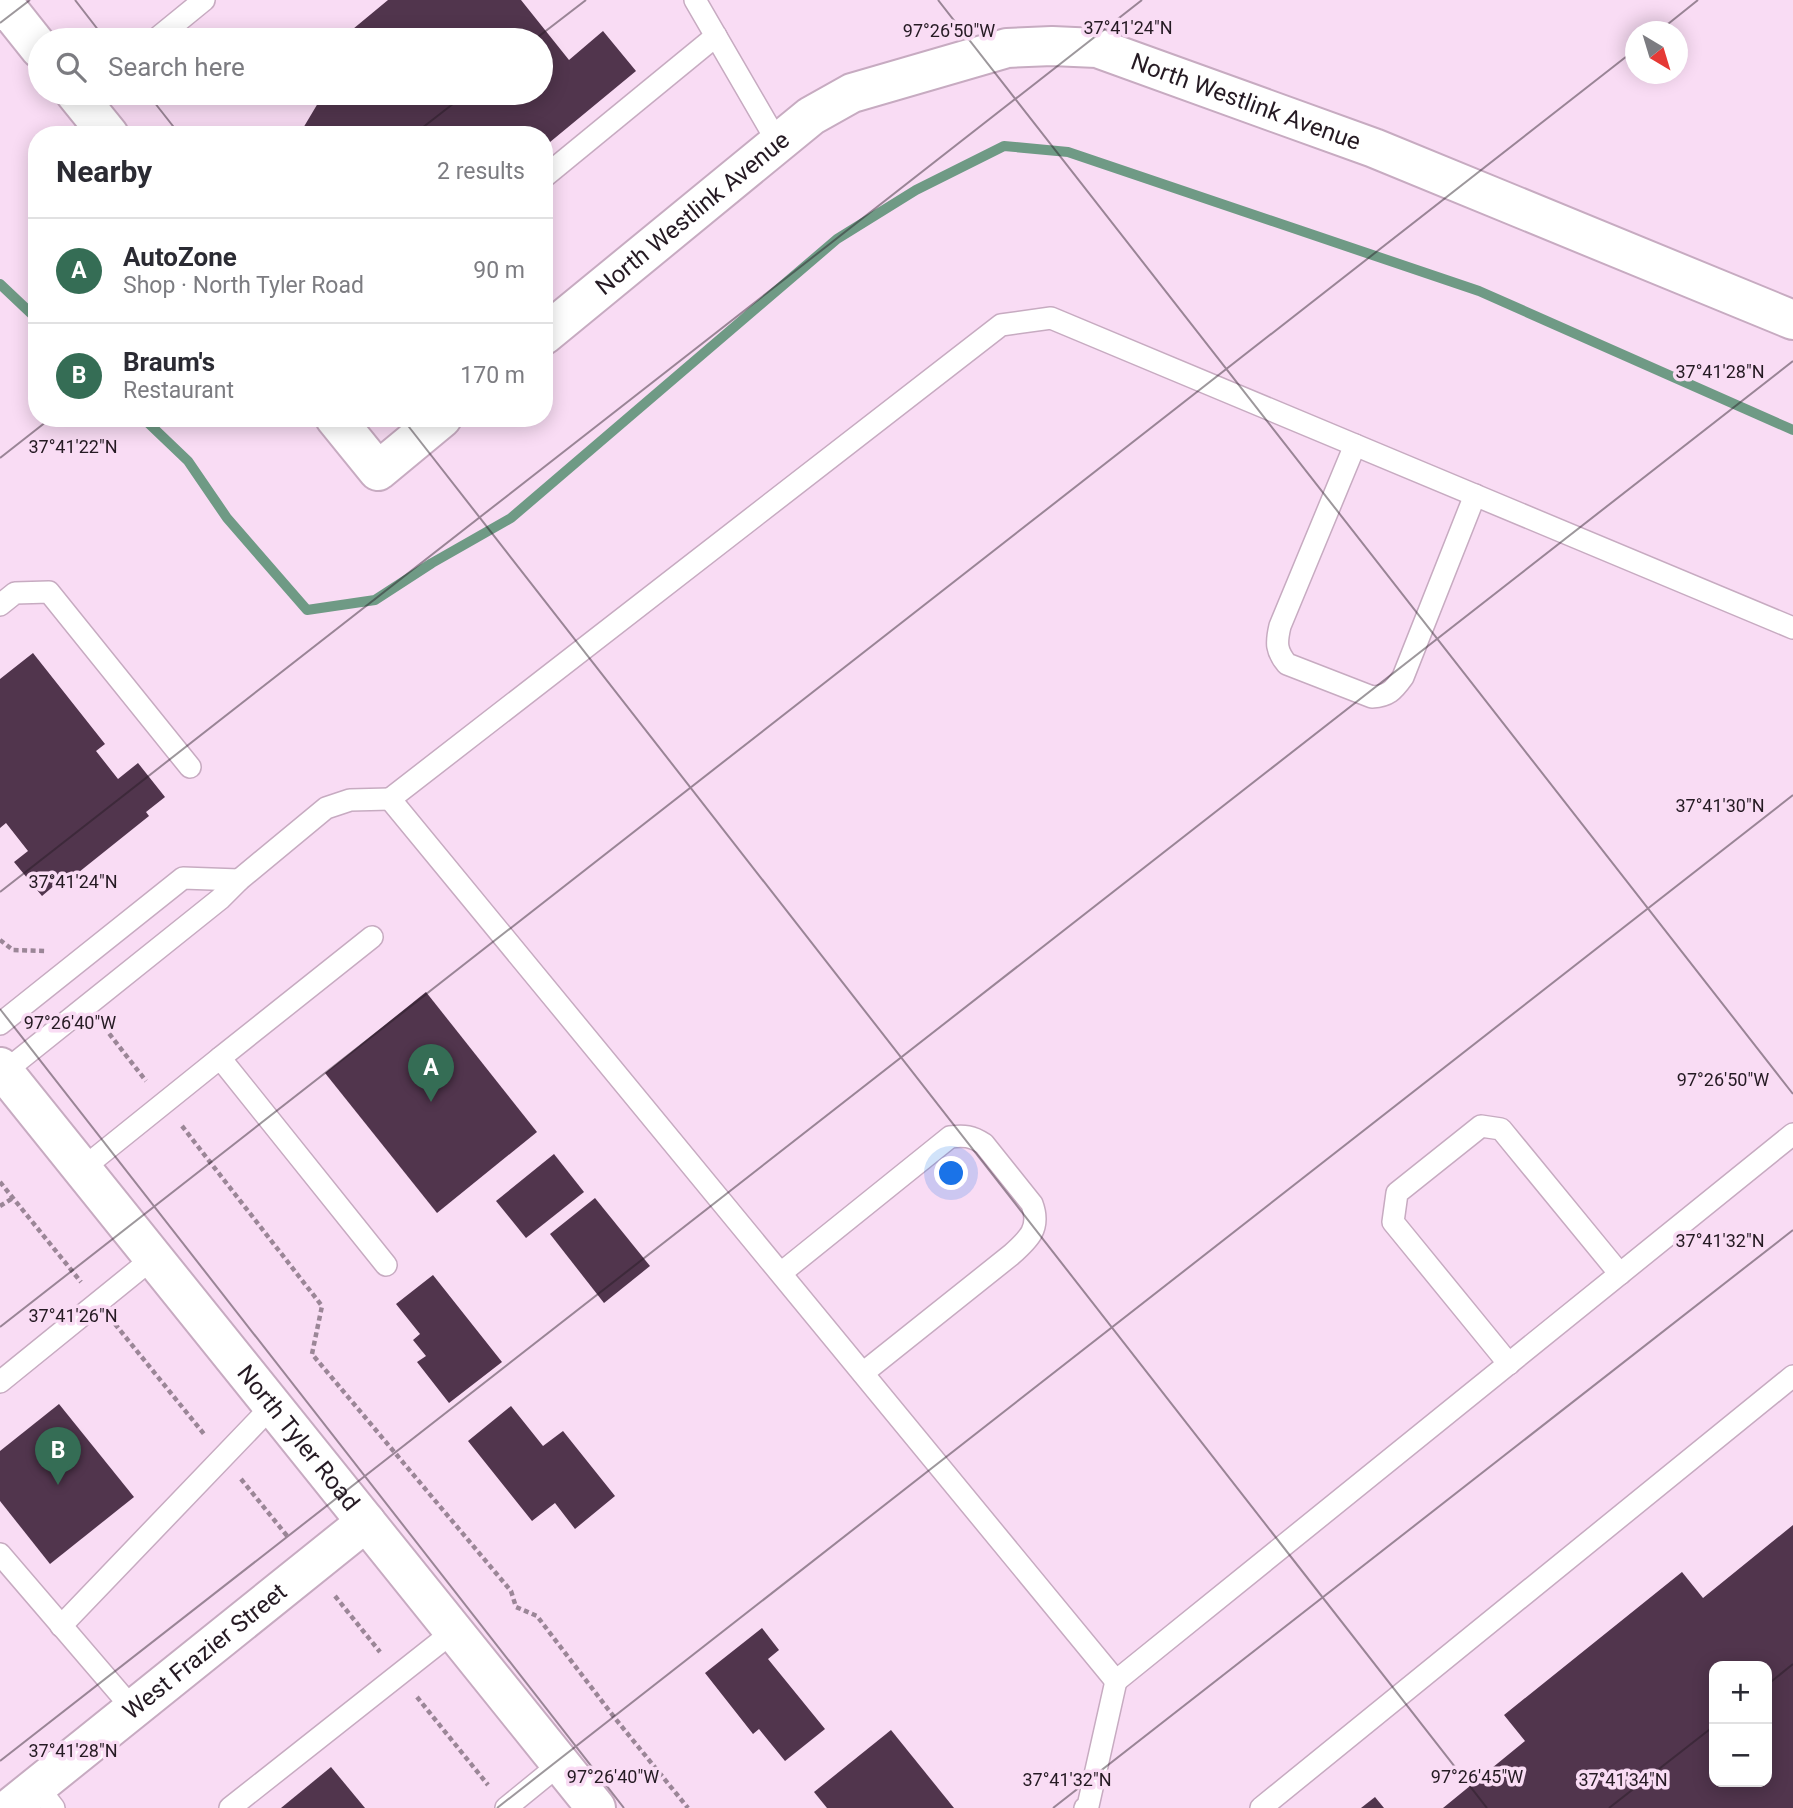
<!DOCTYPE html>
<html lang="en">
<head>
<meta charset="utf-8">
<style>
	:root { --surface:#fff; --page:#f2f2f3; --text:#2b2b33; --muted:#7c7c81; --line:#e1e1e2; --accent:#356d55 }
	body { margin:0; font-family:Roboto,sans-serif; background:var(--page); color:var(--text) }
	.controls { position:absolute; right:21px; bottom:21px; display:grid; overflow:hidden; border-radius:14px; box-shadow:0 4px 18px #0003 }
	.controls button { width:63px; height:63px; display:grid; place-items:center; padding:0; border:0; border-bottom:2px solid var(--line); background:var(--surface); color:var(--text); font:35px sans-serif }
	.compass { position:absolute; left:1625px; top:21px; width:63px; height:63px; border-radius:50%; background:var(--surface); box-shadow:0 4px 18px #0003; rotate:142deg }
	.you { position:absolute; left:952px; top:1174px; width:24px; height:24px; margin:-18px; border:5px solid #fff; border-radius:50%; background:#1a73e8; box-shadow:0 0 0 10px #1a73e833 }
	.badge { display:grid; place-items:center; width:46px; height:46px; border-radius:50%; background:var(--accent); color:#fff; font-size:23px; font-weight:700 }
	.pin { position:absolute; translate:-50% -58px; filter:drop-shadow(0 2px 4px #0008) }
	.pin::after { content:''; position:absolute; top:37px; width:24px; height:21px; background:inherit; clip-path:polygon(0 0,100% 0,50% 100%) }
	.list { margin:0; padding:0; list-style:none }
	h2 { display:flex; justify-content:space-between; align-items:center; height:91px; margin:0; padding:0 28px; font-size:30px }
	h2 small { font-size:23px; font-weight:400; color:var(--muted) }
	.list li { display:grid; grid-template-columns:46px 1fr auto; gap:21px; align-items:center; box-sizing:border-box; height:105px; padding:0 28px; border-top:2px solid var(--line) }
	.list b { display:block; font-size:26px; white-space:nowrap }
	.list p { margin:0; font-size:23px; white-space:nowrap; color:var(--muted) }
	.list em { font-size:23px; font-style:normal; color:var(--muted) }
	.icon { flex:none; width:38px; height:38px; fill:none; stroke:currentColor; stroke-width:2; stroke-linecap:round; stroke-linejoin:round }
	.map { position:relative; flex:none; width:1793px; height:1808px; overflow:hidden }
	.search { position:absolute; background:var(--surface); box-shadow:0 4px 18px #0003; left:28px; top:28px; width:525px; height:77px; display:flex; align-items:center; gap:18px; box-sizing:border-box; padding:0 24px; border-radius:38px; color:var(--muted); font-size:26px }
	.panel { position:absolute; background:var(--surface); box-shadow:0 4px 18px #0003; left:28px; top:126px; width:525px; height:301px; border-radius:28px }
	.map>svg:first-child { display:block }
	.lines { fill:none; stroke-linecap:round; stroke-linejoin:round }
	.stream { stroke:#6f9a85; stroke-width:10 }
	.building { fill:#51354d; fill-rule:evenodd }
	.service-casing { stroke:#c7abc1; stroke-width:24 }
	.minor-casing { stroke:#c7abc1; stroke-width:42 }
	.secondary-casing { stroke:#c7abc1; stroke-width:42 }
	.path { stroke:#9b8697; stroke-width:4.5; stroke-dasharray:5 3.5; stroke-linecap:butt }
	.service { stroke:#fff; stroke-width:21 }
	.minor { stroke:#fff; stroke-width:38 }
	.secondary { stroke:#fff; stroke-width:38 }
	.ticks { fill:none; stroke:#251a23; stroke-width:2; stroke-opacity:0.45 }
	.labels { text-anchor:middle; stroke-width:7; stroke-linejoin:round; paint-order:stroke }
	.street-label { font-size:24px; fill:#251a23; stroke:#f9dcf4 }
	.ticks-label { font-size:18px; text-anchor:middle; fill:#251a23; stroke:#f9dcf4; stroke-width:7; stroke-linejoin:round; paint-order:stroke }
</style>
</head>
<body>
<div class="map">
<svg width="1793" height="1808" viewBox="0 0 1793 1808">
	<rect width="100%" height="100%" fill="#f9dcf4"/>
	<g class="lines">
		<g class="stream">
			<path d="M0,284L37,319"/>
			<path d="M143,418L188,461L227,518L307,610L375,600L432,563L511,518L837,239L916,190L1004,146L1068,152L1479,291L1793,430"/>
		</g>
	</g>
	<g class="building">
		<path d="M388,0H521L569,60L603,31L636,71L544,147V135H299L324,93H541V40H346L353,29Z"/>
		<path d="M33,653L105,744L96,751L118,779L138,763L165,797L146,812L149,816L59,888L56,884L42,896L14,862L28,851L6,823L0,828V679Z"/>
		<path d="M426,992L537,1132L437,1213L325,1073Z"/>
		<path d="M554,1154L584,1192L526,1238L496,1201Z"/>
		<path d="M595,1198L650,1266L604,1303L550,1234Z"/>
		<path d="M433,1275L502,1362L449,1403L417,1362L426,1356L413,1340L420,1334L396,1304Z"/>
		<path d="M59,1404L134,1497L50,1564L0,1501V1451Z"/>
		<path d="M511,1406L543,1446L563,1431L615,1496L575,1529L555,1503L532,1521L468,1441Z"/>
		<path d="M1793,1525V1808H1443L1525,1741L1504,1715L1682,1572L1703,1598ZM1714,1666H1767V1782H1714Z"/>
		<path d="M762,1628L779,1650L768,1659L825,1729L785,1761L759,1729L753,1734L705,1673Z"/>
		<path d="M891,1730L954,1808H827L814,1792Z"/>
		<path d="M331,1767L365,1808H281Z"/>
		<path d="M1375,1797L1384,1808H1361Z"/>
	</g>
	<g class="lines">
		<g class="service-casing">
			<g id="service">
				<path d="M695,0L778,143"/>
				<path d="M155,40L204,0"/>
				<path d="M544,177L716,36"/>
				<path d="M1355,445L1280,626C1276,643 1276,651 1287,664L1372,697C1388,696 1393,691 1403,677L1475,495"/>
				<path d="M0,605L15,593L49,592L190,767"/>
				<path d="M1793,628L1051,318L1001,325L390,799L1116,1681L1793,1134"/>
				<path d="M0,1024L183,878L239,880"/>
				<path d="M220,1058L372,937"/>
				<path d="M4,1072L220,899L239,880L326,808L350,800L390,799"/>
				<path d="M82,1169L220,1058L386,1265"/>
				<path d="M781,1273L950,1137C964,1135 972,1136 984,1144L1032,1204C1041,1228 1029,1239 1011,1255L863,1373"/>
				<path d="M1509,1364L1393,1222L1397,1193L1481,1126L1501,1129L1620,1274"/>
				<path d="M0,1382L153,1258"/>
				<path d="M0,1554L133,1709"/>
				<path d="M61,1626L273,1405"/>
				<path d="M37,1786L54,1808"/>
				<path d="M230,1808L454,1631"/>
				<path d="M506,1808L560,1764"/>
				<path d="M1085,1808L1088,1806L1116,1681"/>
				<path d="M1261,1808L1793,1376"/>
			</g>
		</g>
		<g class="minor-casing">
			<g id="minor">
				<path d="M1,0L40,49"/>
				<path d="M75,93L109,135"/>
				<path id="s1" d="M544,335L811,116L852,93L1007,48L1052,46L1097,48L1374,148L1793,320"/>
				<path d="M335,418L378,471L442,418"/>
				<path id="s2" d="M10,1808L366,1522"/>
			</g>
		</g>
		<g class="secondary-casing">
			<g id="secondary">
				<path id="s3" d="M0,1067L596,1808"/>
			</g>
		</g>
		<g class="path">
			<path d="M0,940L13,950L45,951"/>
			<path d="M104,1027L146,1081"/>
			<path d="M182,1126L322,1306L312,1354L511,1591L516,1607L537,1616L614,1717L688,1808"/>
			<path d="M0,1182L81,1282"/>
			<path d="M0,1206L13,1198"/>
			<path d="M115,1324L204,1434"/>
			<path d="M241,1479L288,1537"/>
			<path d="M335,1596L380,1652"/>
			<path d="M417,1697L488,1785"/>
		</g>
		<use href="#service" class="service"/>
		<use href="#minor" class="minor"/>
		<use href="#secondary" class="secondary"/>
	</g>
	<path class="ticks" d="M75,0L106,40M938,0L1793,1094M0,23L30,0M1658,32L1698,0M534,40L586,0M147,93L180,135M413,135L467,93M402,418L1487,1808M0,458L51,418M0,892L1142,0M0,1009L624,1808M0,1327L1636,49M1767,1685L1793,1664M0,1761L1793,361M497,1808L1793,795M1053,1808L1793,1230M1609,1808L1714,1726"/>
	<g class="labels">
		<g class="street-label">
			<text dy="8" stroke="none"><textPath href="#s1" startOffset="802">North Westlink Avenue</textPath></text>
			<text dy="8" stroke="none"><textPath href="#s1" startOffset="192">North Westlink Avenue</textPath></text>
			<text dy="8" stroke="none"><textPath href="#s3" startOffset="476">North Tyler Road</textPath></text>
			<text dy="8" stroke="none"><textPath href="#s2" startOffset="250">West Frazier Street</textPath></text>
		</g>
	</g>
	<g class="ticks-label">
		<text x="1128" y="34">37°41'24"N</text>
		<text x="949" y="37">97°26'50"W</text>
		<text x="1720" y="378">37°41'28"N</text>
		<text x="73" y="453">37°41'22"N</text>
		<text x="1720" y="812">37°41'30"N</text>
		<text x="73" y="888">37°41'24"N</text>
		<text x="70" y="1029">97°26'40"W</text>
		<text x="1723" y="1086">97°26'50"W</text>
		<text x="1720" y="1247">37°41'32"N</text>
		<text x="73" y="1322">37°41'26"N</text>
		<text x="73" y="1757">37°41'28"N</text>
		<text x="613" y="1783">97°26'40"W</text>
		<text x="1477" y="1783">97°26'45"W</text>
		<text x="1067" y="1786">37°41'32"N</text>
		<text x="1623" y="1786">37°41'34"N</text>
	</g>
</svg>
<div class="controls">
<button>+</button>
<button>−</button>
</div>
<svg class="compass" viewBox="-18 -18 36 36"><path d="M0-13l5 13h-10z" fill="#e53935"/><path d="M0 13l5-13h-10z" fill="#7c7c81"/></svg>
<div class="you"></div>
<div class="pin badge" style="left:431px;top:1102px">A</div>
<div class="pin badge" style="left:58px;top:1485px">B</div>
<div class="search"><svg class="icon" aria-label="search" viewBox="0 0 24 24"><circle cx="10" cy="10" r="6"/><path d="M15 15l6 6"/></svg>Search here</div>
<section class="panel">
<h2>Nearby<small>2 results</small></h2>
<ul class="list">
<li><span class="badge">A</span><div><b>AutoZone</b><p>Shop · North Tyler Road</p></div><em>90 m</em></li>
<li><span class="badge">B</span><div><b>Braum's</b><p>Restaurant</p></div><em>170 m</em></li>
</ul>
</section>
</div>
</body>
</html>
